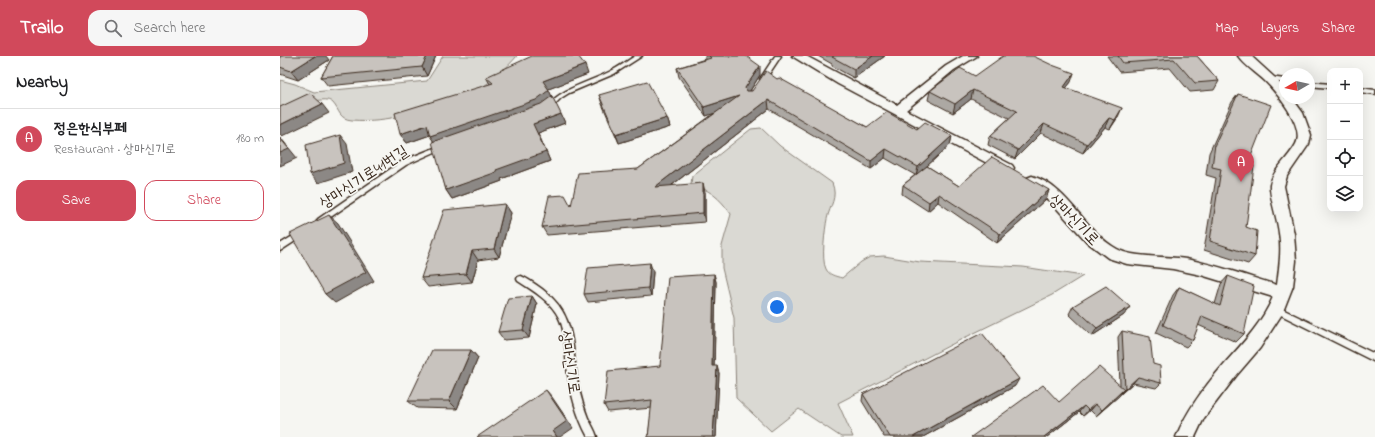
<!DOCTYPE html>
<html lang="en">
<head>
<meta charset="utf-8">
<style>
	:root { --surface:#fff; --page:#f6f6f6; --text:#202124; --muted:#757577; --line:#e0e0e0; --accent:#d1495b }
	body { margin:0; font-family:"Indie Flower","Poor Story",sans-serif; background:var(--page); color:var(--text) }
	.controls { position:absolute; right:12px; top:12px; display:grid; overflow:hidden; border-radius:8px; box-shadow:0 4px 16px #0002 }
	.controls button { width:36px; height:36px; display:grid; place-items:center; padding:0; border:0; border-bottom:1px solid var(--line); background:var(--surface); color:var(--text); font:20px sans-serif }
	.compass { position:absolute; left:999px; top:12px; width:36px; height:36px; border-radius:50%; background:var(--surface); box-shadow:0 4px 16px #0002; rotate:261deg }
	.you { position:absolute; left:497px; top:251px; width:14px; height:14px; margin:-10px; border:3px solid #fff; border-radius:50%; background:#1a73e8; box-shadow:0 0 0 6px #1a73e833 }
	.badge { display:grid; place-items:center; width:26px; height:26px; border-radius:50%; background:var(--accent); color:#fff; font-size:13px; font-weight:700 }
	.pin { position:absolute; translate:-50% -33px; filter:drop-shadow(0 1px 2px #0008) }
	.pin::after { content:''; position:absolute; top:21px; width:14px; height:12px; background:inherit; clip-path:polygon(0 0,100% 0,50% 100%) }
	.list { margin:0; padding:0; list-style:none }
	h2 { display:flex; justify-content:space-between; align-items:center; height:52px; margin:0; padding:0 16px; font-size:17px }
	h2 small { font-size:13px; font-weight:400; color:var(--muted) }
	.list li { display:grid; grid-template-columns:26px 1fr auto; gap:12px; align-items:center; box-sizing:border-box; height:60px; padding:0 16px; border-top:1px solid var(--line) }
	.list b { display:block; font-size:15px; white-space:nowrap }
	.list p { margin:0; font-size:13px; white-space:nowrap; color:var(--muted) }
	.list em { font-size:13px; font-style:normal; color:var(--muted) }
	.actions { display:flex; gap:8px; padding:12px 16px }
	.actions a { flex:1; padding:9px 0; border:1px solid var(--accent); border-radius:12px; text-align:center; font-size:14px; color:var(--accent) }
	.actions .main { background:var(--accent); color:#fff }
	.icon { flex:none; width:22px; height:22px; fill:none; stroke:currentColor; stroke-width:2; stroke-linecap:round; stroke-linejoin:round }
	.map { position:relative; flex:none; width:1095px; height:381px; overflow:hidden }
	header { display:flex; align-items:center; gap:24px; box-sizing:border-box; height:56px; padding:0 20px; background:var(--accent); color:#fff }
	header strong { font-size:19px }
	nav { display:flex; gap:22px; margin-inline-start:auto; font-size:14px }
	.search { width:280px; height:36px; background:var(--page); display:flex; align-items:center; gap:10px; box-sizing:border-box; padding:0 14px; border-radius:12px; color:var(--muted); font-size:15px }
	main { display:flex }
	aside { flex:1; background:var(--surface) }
	.map>svg:first-child { display:block }
	.green { fill:#dad9d3; stroke:#8a8278 }
	.lines { fill:none; stroke-linecap:round; stroke-linejoin:round }
	.service-casing { stroke:#3b2a1e; stroke-width:3 }
	.minor-casing { stroke:#3b2a1e; stroke-width:3 }
	.service { fill:#f6f6f2; fill-rule:evenodd }
	.minor { fill:#f6f6f2; fill-rule:evenodd }
	.wall { fill:#aca8a3; stroke:#3b2a1e }
	.shaded-wall { fill:#8c8885; stroke:#3b2a1e }
	.building { fill:#c8c3be; stroke:#3b2a1e }
	.labels { text-anchor:middle; stroke-width:3.5; stroke-linejoin:round; paint-order:stroke }
	.street-label { font-size:16px; fill:#3b2a1e; stroke:#f6f6f2 }
</style>
</head>
<body>
<header>
<strong>Trailo</strong>
<div class="search"><svg class="icon" aria-label="search" viewBox="0 0 24 24"><circle cx="10" cy="10" r="6"/><path d="M15 15l6 6"/></svg>Search here</div>
<nav><a>Map</a><a>Layers</a><a>Share</a></nav>
</header>
<main>
<aside>
<h2>Nearby<small></small></h2>
<ul class="list">
<li><span class="badge">A</span><div><b>정은한식부페</b><p>Restaurant · 상마신기로</p></div><em>180 m</em></li>
</ul>
<div class="actions"><a class="main">Save</a><a>Share</a></div>
</aside>
<div class="map">
<svg width="1095" height="381" viewBox="0 0 1095 381">
	<rect width="100%" height="100%" fill="#f6f6f2"/>
	<filter id="ink" filterUnits="userSpaceOnUse"><feTurbulence type="fractalNoise" baseFrequency=".025" numOctaves="2"/><feDisplacementMap in="SourceGraphic" scale="8" xChannelSelector="R" yChannelSelector="G"/><feConvolveMatrix kernelMatrix="1 2 1 2 8 2 1 2 1" color-interpolation-filters="sRGB"/></filter>
	<g filter="url(#ink)">
		<g class="green">
			<path d="M163,0H237C226,13 212,25 198,34C192,37 184,39 178,42C145,55 108,67 72,64C59,63 60,55 53,47C43,36 11,56 0,61V24L15,28L34,36L147,25Z"/>
			<path d="M481,72L500,90L552,127C558,142 550,149 547,163C545,173 541,204 546,213C549,219 555,220 562,222L581,206L590,201L604,200L640,206L743,211L803,220L772,239L684,282L558,347L573,381H561L519,353L491,375L456,342L454,262L442,212V190L451,158C439,141 430,134 411,128L412,120L471,73Z"/>
		</g>
		<g class="lines">
			<g class="service-casing">
				<g id="service">
					<path d="M355,0H362L334,18L289,37L281,42L271,52H267L266,51C282,32 307,27 329,16C338,12 347,5 355,0Z"/>
					<path d="M495,0H501L485,24H481L480,23Z"/>
					<path d="M990,21L1005,23V27L988,24L987,23Z"/>
					<path d="M1029,26L1050,28V32L1029,30Z"/>
					<path d="M1080,32L1095,34V38L1080,36Z"/>
					<path d="M162,89L165,91L164,92L126,109L42,167H38L37,165L38,163L122,105Z"/>
					<path d="M21,175L24,178L23,180L0,195V188Z"/>
					<path d="M241,220C248,223 255,228 262,233C299,261 290,292 299,333C301,342 304,352 308,362C311,368 315,374 317,381H308C296,359 290,335 287,311C285,295 286,276 279,262C271,245 253,235 238,225L237,223L238,221Z"/>
					<path d="M996,250L1095,298V306L993,255L992,253L993,251Z"/>
				</g>
			</g>
			<g class="minor-casing">
				<g id="minor">
					<path d="M512,0H526L617,49L666,10L683,0H697L674,14L626,54L732,109L734,112L732,115L727,117L722,115L558,28Z"/>
					<path d="M958,0H971L994,21L1005,33V42H1012L1023,57L1031,79L1029,88L1007,120L1004,130L1014,178L1016,205L1013,230L1002,258L980,292L956,320L924,362L915,381H896C907,354 925,330 945,307C963,287 982,267 993,241L921,219L893,213L847,208L828,202L807,186L771,146L747,128L745,125L747,122L752,120C789,131 804,175 837,193C853,202 887,200 906,203C937,209 967,220 997,229C999,212 1002,194 999,177C998,165 989,139 990,129C993,113 1009,102 1016,88C1025,70 997,37 985,25C977,17 965,10 958,0Z"/>
				</g>
			</g>
			<use href="#service" class="service"/>
			<use href="#minor" class="minor"/>
		</g>
		<g class="wall">
			<path d="M0,0L49,4L18,24L0,18Z"/>
			<path d="M53,0H156L147,20L48,30L41,21Z"/>
			<path d="M425,0H466L480,19L470,35H472L497,23L587,71L637,73L672,80L670,89L647,110L679,130L769,134L766,143L717,187L658,146L648,155L622,138L623,129L635,119L605,102L591,113L489,53L391,130L425,136V166L267,179L262,171L291,150L358,113L436,56L426,60L399,21L397,12L425,3Z"/>
			<path d="M538,0H605L574,22L552,10V8Z"/>
			<path d="M827,0H917L939,25L934,34L910,36L890,12L839,16Z"/>
			<path d="M308,18L268,33L285,67L258,77L270,105L221,123L222,125L172,143L166,134L154,86L150,79L127,87L120,78L210,28L206,21Z"/>
			<path d="M695,20L791,26L786,32L838,61L830,73L825,71L803,97L761,77L735,103L708,89L710,80L729,62L691,43L673,57L648,44L650,35Z"/>
			<path d="M958,38L968,108L966,171L975,200L968,208L924,194L936,122L926,119L929,97L952,46Z"/>
			<path d="M319,39L387,62L390,71L339,87L322,48Z"/>
			<path d="M225,148L231,157L219,201L198,204L192,226L148,231L141,222Z"/>
			<path d="M373,216L371,240L308,246L304,238Z"/>
			<path d="M434,218L436,226L434,310L439,317L436,381H368L372,352L328,356L324,349L380,310Z"/>
			<path d="M948,220L964,278L956,286L918,269L913,284L906,291L876,277L893,239L899,231L935,248L941,228Z"/>
			<path d="M252,240L257,248L249,282L224,284L218,276Z"/>
			<path d="M793,250L844,259L812,280L789,258Z"/>
			<path d="M842,275L873,308L881,327L876,332L853,327L816,360L810,354L803,360L799,356L767,381H691L779,346L840,329L838,281Z"/>
			<path d="M191,294L198,302L177,353L137,352L128,345Z"/>
			<path d="M735,330L643,381H604L582,345L583,338Z"/>
		</g>
		<g class="shaded-wall">
			<path d="M35,0H46L49,4L18,24L11,15Z"/>
			<path d="M147,0H156L147,20L142,11Z"/>
			<path d="M593,0H605L574,22V13Z"/>
			<path d="M305,9L308,18L266,34L263,25Z"/>
			<path d="M480,10V19L466,41L465,32Z"/>
			<path d="M794,17L791,26L780,40L784,31Z"/>
			<path d="M269,34L273,43L260,53L156,89L150,80Z"/>
			<path d="M693,34L691,43L673,57L675,48Z"/>
			<path d="M459,40L461,49L426,60L424,51Z"/>
			<path d="M488,44L489,53L378,140L375,131Z"/>
			<path d="M42,48L49,57L2,80L0,78V69Z"/>
			<path d="M842,52L838,61L830,73L835,64Z"/>
			<path d="M281,58L285,67L258,77L270,105L221,123L222,125L172,143L166,134L216,114L253,68Z"/>
			<path d="M387,62L390,71L339,87L336,78Z"/>
			<path d="M829,62L825,71L803,97L807,88Z"/>
			<path d="M764,68L761,77L735,103L738,94Z"/>
			<path d="M147,69L153,78L127,87L120,78Z"/>
			<path d="M60,79L67,88L72,116L38,127L30,118Z"/>
			<path d="M672,80L670,89L636,120L638,111Z"/>
			<path d="M0,81L17,102L0,110Z"/>
			<path d="M606,93L605,102L591,113V105Z"/>
			<path d="M423,127L425,136V166L423,157Z"/>
			<path d="M769,134L766,143L717,187L720,178Z"/>
			<path d="M659,138L658,146L648,155L649,146Z"/>
			<path d="M225,148L231,157L219,201L214,193Z"/>
			<path d="M49,159L58,167L94,225L55,247L45,238Z"/>
			<path d="M192,195L198,204L192,226L186,218Z"/>
			<path d="M370,207L373,216L371,240L368,232Z"/>
			<path d="M434,218L436,226L434,317L432,310Z"/>
			<path d="M252,240L257,248L249,282L243,274Z"/>
			<path d="M850,251L844,259L812,280L817,272Z"/>
			<path d="M191,294L198,302L177,353L169,345Z"/>
			<path d="M437,310L439,317L436,381H433Z"/>
			<path d="M858,321L853,327L840,338L845,333Z"/>
			<path d="M739,323L735,330L643,381H633Z"/>
			<path d="M844,333L839,340L816,360L822,354Z"/>
			<path d="M266,334L272,341L293,372L280,381H277L273,375Z"/>
			<path d="M815,348L810,354L803,360L808,354Z"/>
			<path d="M804,350L799,356L767,381H764Z"/>
		</g>
		<g class="building">
			<path d="M0,0H35L11,15L0,11Z"/>
			<path d="M53,0H147L142,11L41,21Z"/>
			<path d="M252,0H298L305,9L263,25L269,34L256,44L150,80L147,69L120,78L115,57L213,27L206,21Z"/>
			<path d="M429,0H466L480,10L465,32L466,35H472L486,15L497,23L499,22L587,71L607,56L637,73L645,66L672,80L638,111L606,93L591,105L488,44L375,131L423,127V157L262,171L269,140L285,139L291,150L298,117L358,113L459,40L424,51L397,12L431,2Z"/>
			<path d="M554,0H593L574,13L552,1Z"/>
			<path d="M723,0H753L772,9L794,17L784,31L842,52L835,64L829,62L807,88L764,68L738,94L710,80L737,55L693,34L675,48L650,35L680,12L695,20Z"/>
			<path d="M838,0H917L939,25L915,27L894,3L843,7Z"/>
			<path d="M367,25L387,62L336,78L319,39Z"/>
			<path d="M30,37L42,48L0,69V51Z"/>
			<path d="M958,38L991,49L968,108L974,110L966,171L977,175L975,200L930,185L941,113L932,111L935,88Z"/>
			<path d="M272,40L281,58L253,68L266,96L216,114L217,116L166,134L152,86L261,48Z"/>
			<path d="M60,79L64,107L30,118L26,89Z"/>
			<path d="M0,82L9,93L0,97Z"/>
			<path d="M712,101L769,134L720,178L659,138L649,146L623,129L647,110L679,130Z"/>
			<path d="M225,148L214,193L192,195L186,218L141,222L164,154Z"/>
			<path d="M49,159L86,216L45,238L10,178Z"/>
			<path d="M370,207L368,232L304,238L308,212Z"/>
			<path d="M434,218L432,310H437L433,381H368L372,344L324,349L328,315L380,310L388,221Z"/>
			<path d="M948,220L974,230L964,278L922,260L913,284L883,269L899,231L940,250Z"/>
			<path d="M826,230L850,251L817,272L793,250Z"/>
			<path d="M252,240L243,274L218,276L228,242Z"/>
			<path d="M842,275L870,281L873,308L880,310L881,327L858,321L845,333Z"/>
			<path d="M702,277L739,323L633,381H610L583,338Z"/>
			<path d="M152,294H191L169,345H128Z"/>
			<path d="M819,311L844,333L822,354L815,348L808,354L804,350L764,381H691L763,329L779,346Z"/>
			<path d="M266,334L287,365L273,375L277,381H197Z"/>
		</g>
	</g>
	<g class="labels">
		<g class="street-label">
			<text transform="translate(83 120) rotate(-33)" y="6">상마신기로41번길</text>
			<text transform="translate(795 163) rotate(46)" y="6">상마신기로</text>
			<text transform="translate(291 306) rotate(81)" y="6">상마신기로</text>
		</g>
	</g>
</svg>
<div class="controls">
<button>+</button>
<button>−</button>
<button><svg class="icon" aria-label="locate" viewBox="0 0 24 24"><circle cx="12" cy="12" r="6"/><path d="M12 2v4M12 18v4M2 12h4M18 12h4"/></svg></button>
<button><svg class="icon" aria-label="layers" viewBox="0 0 24 24"><path d="M12 4l9 5-9 5-9-5zM3 14l9 5 9-5"/></svg></button>
</div>
<svg class="compass" viewBox="-18 -18 36 36"><path d="M0-13l5 13h-10z" fill="#e53935"/><path d="M0 13l5-13h-10z" fill="#757577"/></svg>
<div class="you"></div>
<div class="pin badge" style="left:961px;top:126px">A</div>
</div>
</main>
</body>
</html>
